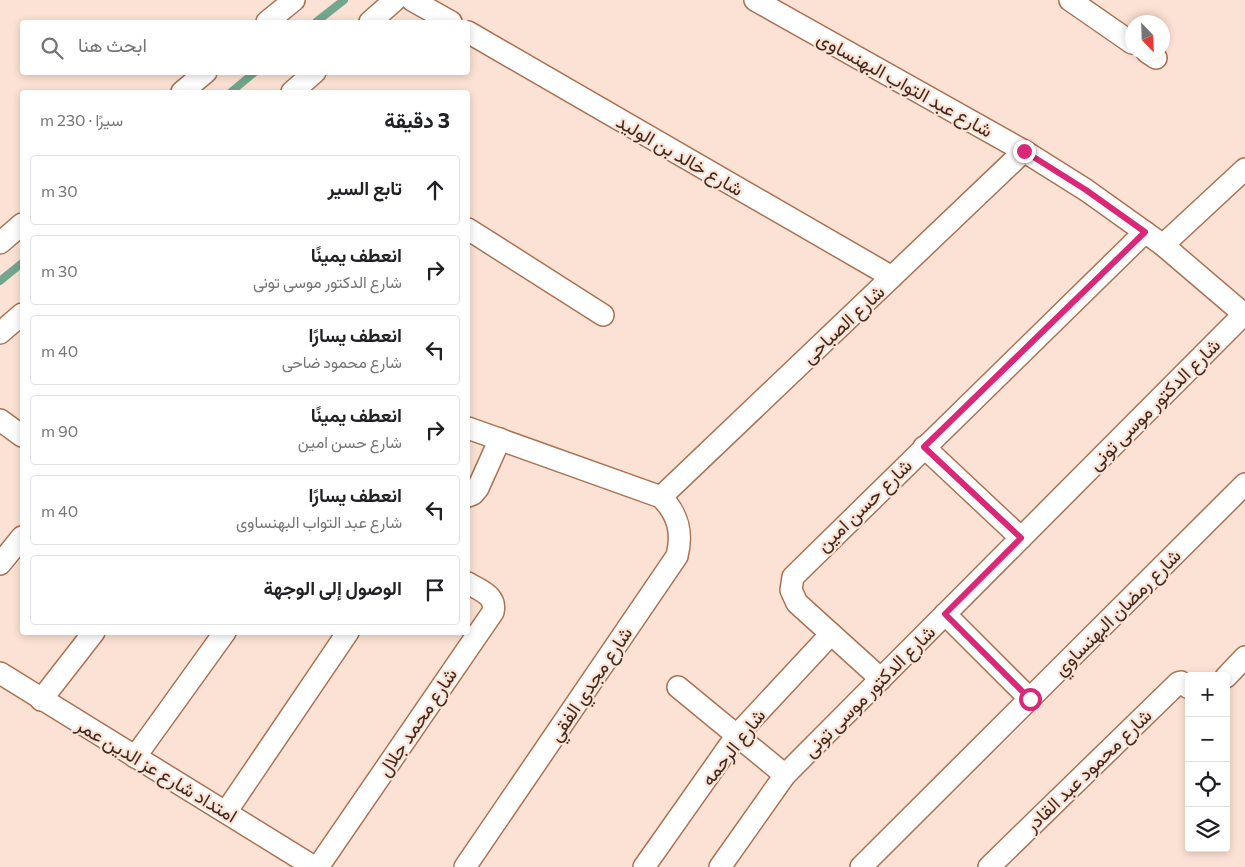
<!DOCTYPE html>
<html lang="ar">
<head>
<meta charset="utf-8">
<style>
	:root { --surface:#fff; --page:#f6f6f6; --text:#202124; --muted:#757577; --line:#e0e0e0 }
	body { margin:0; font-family:Commissioner,Vazirmatn,sans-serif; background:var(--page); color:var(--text); direction:rtl }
	.controls { position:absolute; right:15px; bottom:15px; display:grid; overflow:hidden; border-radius:5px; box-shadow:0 2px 8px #0003 }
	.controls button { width:45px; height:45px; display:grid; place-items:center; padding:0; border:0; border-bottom:1px solid var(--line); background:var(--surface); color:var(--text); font:25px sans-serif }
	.compass { position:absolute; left:1125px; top:15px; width:45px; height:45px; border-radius:50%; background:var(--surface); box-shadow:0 2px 8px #0003; rotate:157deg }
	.stop { position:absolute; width:15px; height:15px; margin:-11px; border:4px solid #db2777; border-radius:50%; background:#fff }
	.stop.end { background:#db2777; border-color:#fff; box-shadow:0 1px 5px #0008 }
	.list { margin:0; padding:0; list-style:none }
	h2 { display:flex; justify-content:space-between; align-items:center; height:65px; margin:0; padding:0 20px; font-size:21px }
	h2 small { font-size:16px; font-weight:400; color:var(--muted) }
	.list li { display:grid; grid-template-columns:32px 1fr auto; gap:15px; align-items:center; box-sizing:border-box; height:70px; margin:0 10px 10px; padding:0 10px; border:1px solid var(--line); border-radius:5px }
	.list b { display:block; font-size:19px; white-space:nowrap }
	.list p { margin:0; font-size:16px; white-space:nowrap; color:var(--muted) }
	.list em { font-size:16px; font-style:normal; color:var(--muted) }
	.icon { flex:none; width:28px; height:28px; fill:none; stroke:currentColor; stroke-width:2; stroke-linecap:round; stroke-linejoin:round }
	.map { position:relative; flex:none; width:1245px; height:867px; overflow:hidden; direction:ltr }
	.search { position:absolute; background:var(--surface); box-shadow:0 2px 8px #0003; left:20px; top:20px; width:450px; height:55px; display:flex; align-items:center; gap:12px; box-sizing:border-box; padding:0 18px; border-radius:5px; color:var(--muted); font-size:19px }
	.panel { position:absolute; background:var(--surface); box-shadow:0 2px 8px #0003; left:20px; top:90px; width:450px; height:545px; border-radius:5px; direction:rtl }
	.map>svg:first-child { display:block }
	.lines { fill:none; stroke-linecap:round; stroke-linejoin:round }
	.stream { stroke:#73a68d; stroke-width:8 }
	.minor-casing { stroke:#ab7253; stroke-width:24 }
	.minor { stroke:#fff; stroke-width:21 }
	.route { stroke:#db2777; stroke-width:6 }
	.labels { text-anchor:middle; stroke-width:4.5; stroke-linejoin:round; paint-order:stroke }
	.street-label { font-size:19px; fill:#41291c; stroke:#fce2d4 }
</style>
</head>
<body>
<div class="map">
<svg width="1245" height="867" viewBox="0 0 1245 867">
	<rect width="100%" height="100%" fill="#fce2d4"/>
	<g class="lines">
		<g class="stream">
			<path d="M316,22L344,0"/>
			<path d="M231,92L255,72"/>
			<path d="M0,281L22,263"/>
		</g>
		<g class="minor-casing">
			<g id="minor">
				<path d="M412,0L451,22"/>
				<path d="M755,0L1024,151L1086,190L1163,245L1245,315"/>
				<path d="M1070,0L1132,43"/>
				<path d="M267,22L294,0"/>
				<path d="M370,22L395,0"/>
				<path d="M468,32L892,277"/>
				<path d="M1147,52L1156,58"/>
				<path d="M182,92L206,72"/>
				<path d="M292,92L315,72"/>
				<path d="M468,229L603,315"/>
				<path d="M0,243L22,224"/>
				<path d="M1163,245L1245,169"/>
				<path d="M0,333L22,314"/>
				<path d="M0,420L22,436"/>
				<path d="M924,447L1021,538"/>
				<path d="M468,496L473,494L478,488L500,439"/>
				<path d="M661,497L1024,151"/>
				<path d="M0,564L22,537"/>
				<path d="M945,614L1030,699"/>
				<path d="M0,673L314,867"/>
				<path d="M1226,677L1245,657"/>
				<path d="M881,679L797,603L791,590L793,577L1145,232"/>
				<path d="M678,687L785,775"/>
				<path d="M41,700L94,632"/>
				<path d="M135,757L225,632"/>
				<path d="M226,812L348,632"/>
				<path d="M318,867L493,612C497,595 479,590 468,583"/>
				<path d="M465,867L677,556C683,532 678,514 661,497L468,428"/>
				<path d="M644,867L737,735L831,634"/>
				<path d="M720,867L785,775L1244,314"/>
				<path d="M861,867L1245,484"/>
				<path d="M989,867L1178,683L1181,682L1189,688"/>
			</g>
		</g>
		<use href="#minor" class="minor"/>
	</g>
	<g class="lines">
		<path class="route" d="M1024,151L1086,190L1145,232L924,447L1021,538L945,614L1030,699"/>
	</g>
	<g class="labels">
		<g class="street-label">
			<text transform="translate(905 84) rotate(29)" y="7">شارع عبد التواب البهنساوى</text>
			<text transform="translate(680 155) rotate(30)" y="7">شارع خالد بن الوليد</text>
			<text transform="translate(843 324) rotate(-43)" y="7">شارع الصباحى</text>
			<text transform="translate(1154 404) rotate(-45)" y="7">شارع الدكتور موسى تونى</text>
			<text transform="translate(864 505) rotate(-44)" y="7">شارع حسن امين</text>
			<text transform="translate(1117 612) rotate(-45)" y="7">شارع رمضان البهنساوي</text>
			<text transform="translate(590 684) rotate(-56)" y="7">شارع مجدي الفقي</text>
			<text transform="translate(869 691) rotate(-45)" y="7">شارع الدكتور موسى تونى</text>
			<text transform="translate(417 722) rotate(-56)" y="7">شارع محمد جلال</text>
			<text transform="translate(733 747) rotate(-52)" y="7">شارع الرحمه</text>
			<text transform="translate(157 770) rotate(31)" y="7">امتداد شارع عز الدين عمر</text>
			<text transform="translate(1088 770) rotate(-44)" y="7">شارع محمود عبد القادر</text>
		</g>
	</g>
</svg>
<div class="controls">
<button>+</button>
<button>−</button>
<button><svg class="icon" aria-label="locate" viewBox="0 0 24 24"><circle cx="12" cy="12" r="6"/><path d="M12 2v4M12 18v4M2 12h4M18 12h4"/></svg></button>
<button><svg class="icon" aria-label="layers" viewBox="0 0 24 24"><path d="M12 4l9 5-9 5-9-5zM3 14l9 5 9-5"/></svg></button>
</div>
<svg class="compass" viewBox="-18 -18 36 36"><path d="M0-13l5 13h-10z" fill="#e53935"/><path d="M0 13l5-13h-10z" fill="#757577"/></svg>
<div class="stop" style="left:1030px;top:699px"></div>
<div class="stop end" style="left:1024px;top:151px"></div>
<div class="search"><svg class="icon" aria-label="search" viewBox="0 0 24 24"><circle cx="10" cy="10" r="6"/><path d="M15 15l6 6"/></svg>ابحث هنا</div>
<section class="panel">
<h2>3 دقيقة<small>سيرًا · 230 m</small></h2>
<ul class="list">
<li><svg class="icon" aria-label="ahead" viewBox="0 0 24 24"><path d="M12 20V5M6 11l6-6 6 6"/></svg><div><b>تابع السير</b></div><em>30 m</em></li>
<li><svg class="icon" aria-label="right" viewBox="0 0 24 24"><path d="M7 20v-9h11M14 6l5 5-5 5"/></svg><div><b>انعطف يمينًا</b><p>شارع الدكتور موسى تونى</p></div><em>30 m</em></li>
<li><svg class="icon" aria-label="left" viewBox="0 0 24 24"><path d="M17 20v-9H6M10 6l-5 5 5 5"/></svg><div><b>انعطف يسارًا</b><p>شارع محمود ضاحى</p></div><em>40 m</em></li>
<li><svg class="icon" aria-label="right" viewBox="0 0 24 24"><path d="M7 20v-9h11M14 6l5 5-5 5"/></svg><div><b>انعطف يمينًا</b><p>شارع حسن امين</p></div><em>90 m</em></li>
<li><svg class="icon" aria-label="left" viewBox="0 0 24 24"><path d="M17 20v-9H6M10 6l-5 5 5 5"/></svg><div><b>انعطف يسارًا</b><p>شارع عبد التواب البهنساوى</p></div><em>40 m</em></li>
<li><svg class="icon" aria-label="arrive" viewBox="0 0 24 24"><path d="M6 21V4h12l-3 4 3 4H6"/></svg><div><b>الوصول إلى الوجهة</b></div></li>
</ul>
</section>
</div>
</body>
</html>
